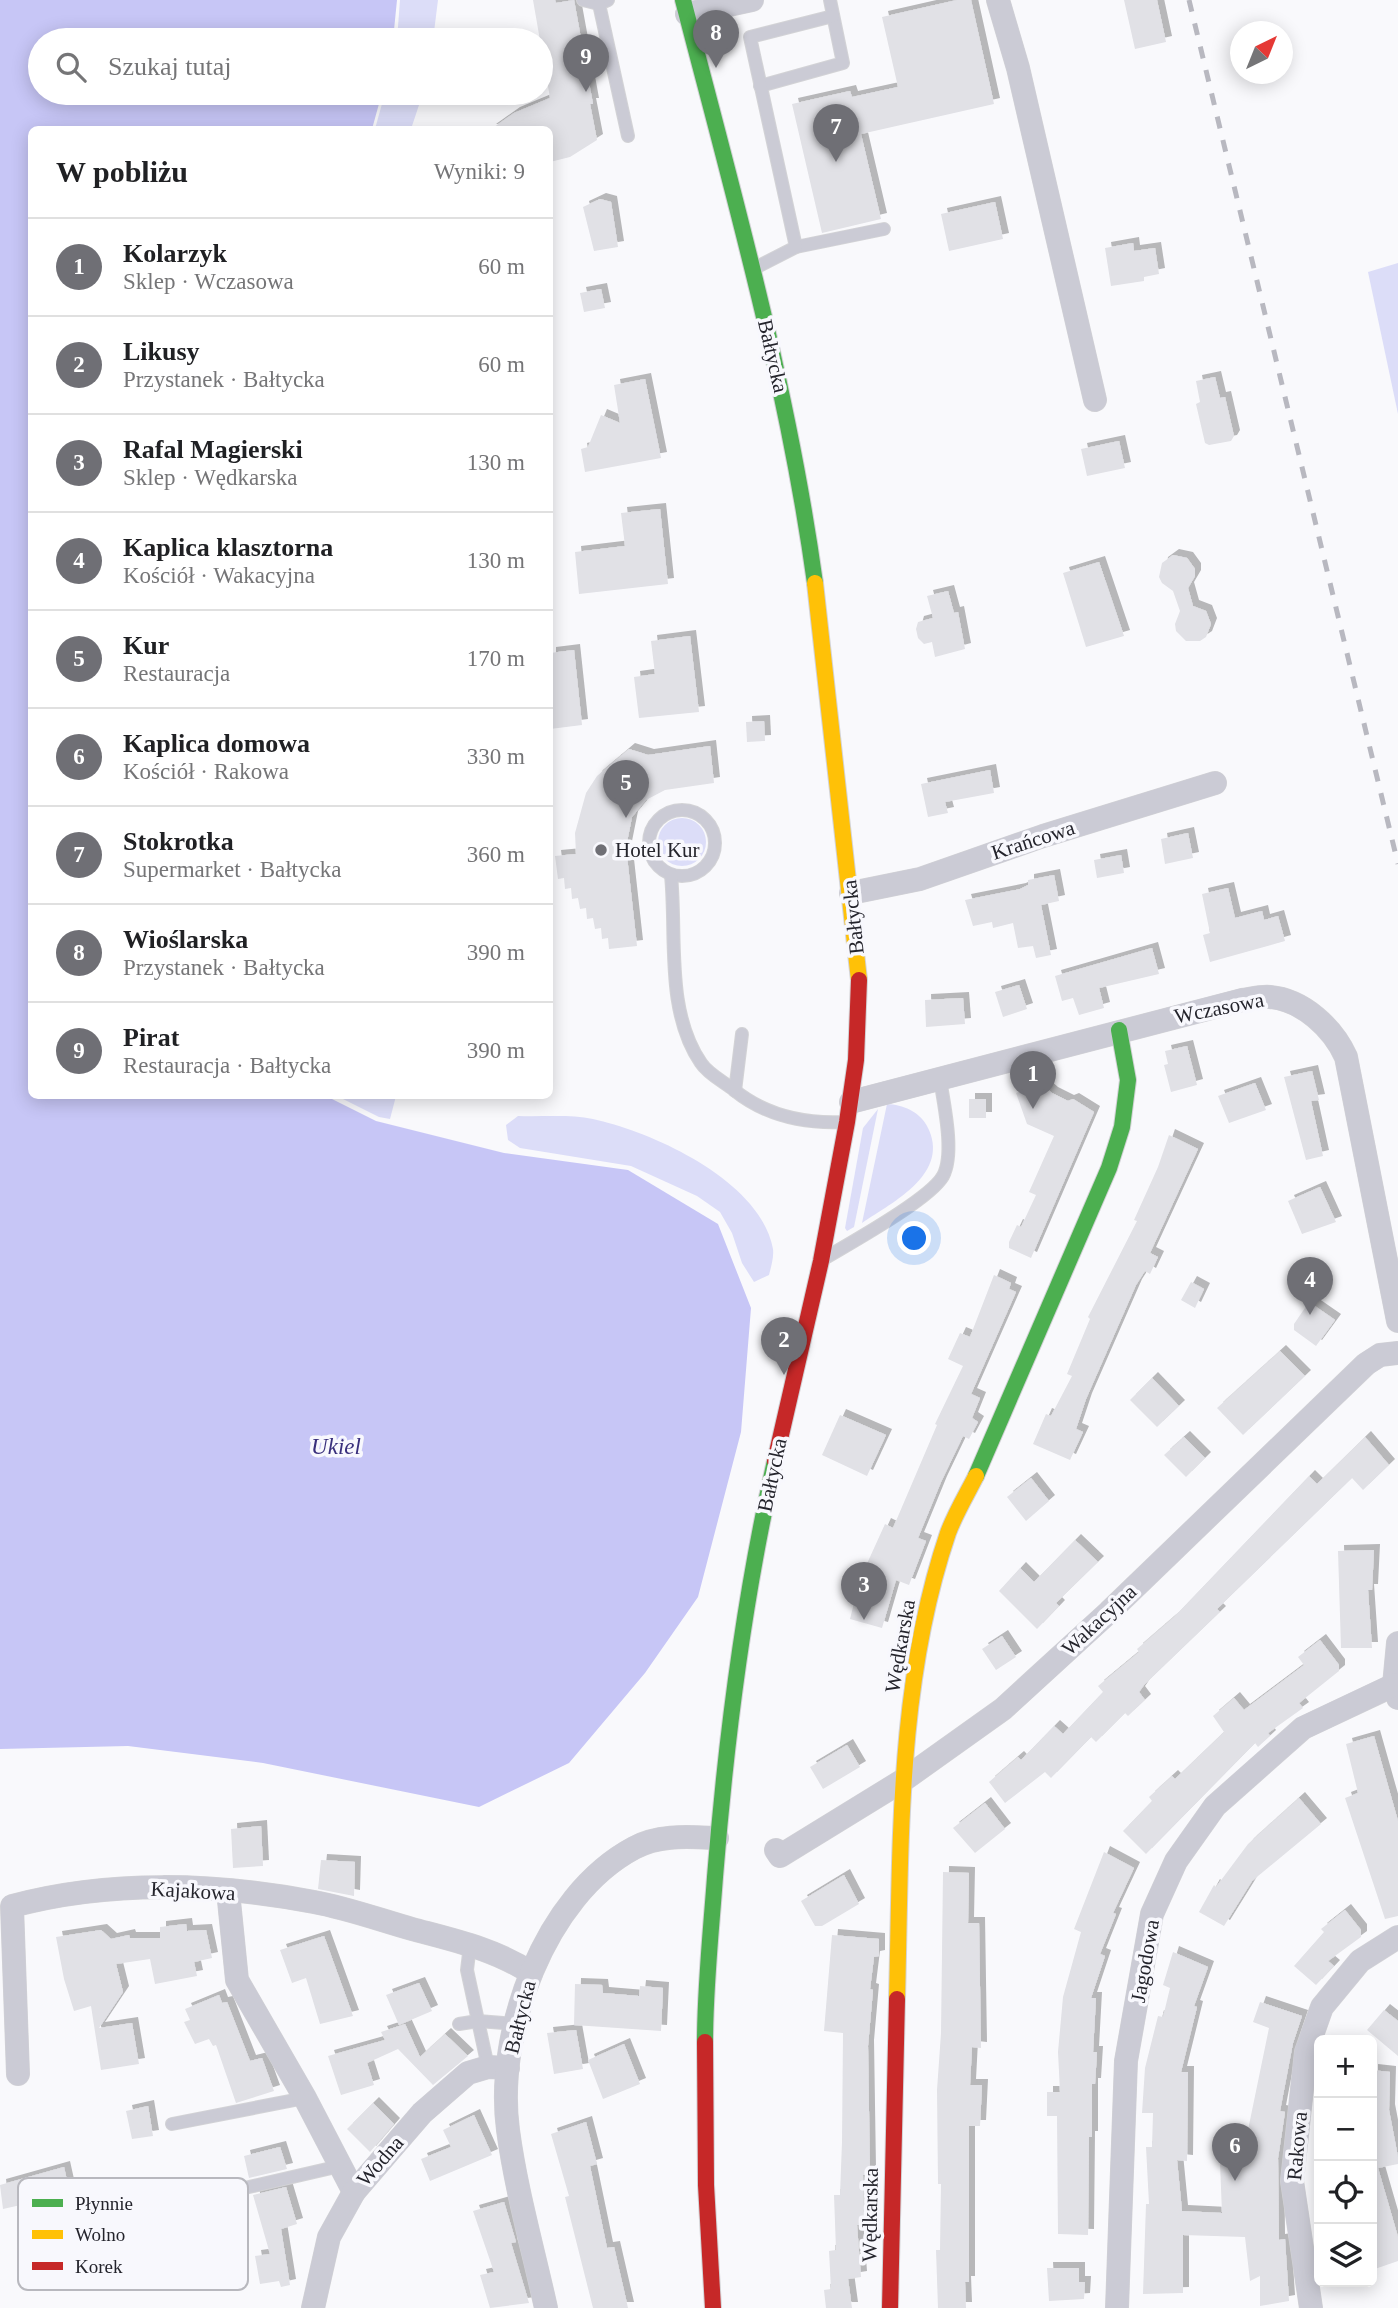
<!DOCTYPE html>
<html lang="pl">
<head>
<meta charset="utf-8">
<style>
	:root { --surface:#fff; --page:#f2f2f2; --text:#202124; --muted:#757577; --line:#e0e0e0; --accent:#6f6f75 }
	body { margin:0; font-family:Georgia,serif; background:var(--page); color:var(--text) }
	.controls { position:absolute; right:21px; bottom:21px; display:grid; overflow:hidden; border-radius:10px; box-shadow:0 4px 18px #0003 }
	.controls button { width:63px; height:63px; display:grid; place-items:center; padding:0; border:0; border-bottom:2px solid var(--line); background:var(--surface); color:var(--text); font:35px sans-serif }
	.compass { position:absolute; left:1230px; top:21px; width:63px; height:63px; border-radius:50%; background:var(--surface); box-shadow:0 4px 18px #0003; rotate:43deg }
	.you { position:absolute; left:915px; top:1239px; width:24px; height:24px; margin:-18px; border:5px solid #fff; border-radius:50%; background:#1a73e8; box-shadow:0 0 0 10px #1a73e833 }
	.badge { display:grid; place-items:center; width:46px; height:46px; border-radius:50%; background:var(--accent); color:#fff; font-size:23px; font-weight:700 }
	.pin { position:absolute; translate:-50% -58px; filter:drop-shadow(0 2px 4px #0008) }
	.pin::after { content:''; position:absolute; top:37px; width:24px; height:21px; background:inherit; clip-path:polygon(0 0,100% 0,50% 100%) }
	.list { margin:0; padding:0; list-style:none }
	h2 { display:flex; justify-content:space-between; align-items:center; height:91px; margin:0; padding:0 28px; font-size:30px }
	h2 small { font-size:23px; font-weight:400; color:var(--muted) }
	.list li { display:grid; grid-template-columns:46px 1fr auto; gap:21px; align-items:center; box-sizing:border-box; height:98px; padding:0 28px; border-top:2px solid var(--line) }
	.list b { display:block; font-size:26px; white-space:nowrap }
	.list p { margin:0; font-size:23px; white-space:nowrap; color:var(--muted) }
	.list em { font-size:23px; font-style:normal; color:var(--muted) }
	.icon { flex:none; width:38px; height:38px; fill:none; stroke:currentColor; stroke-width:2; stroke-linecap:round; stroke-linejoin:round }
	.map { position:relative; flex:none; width:1398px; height:2308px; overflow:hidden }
	.search { position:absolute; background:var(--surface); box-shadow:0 4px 18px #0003; left:28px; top:28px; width:525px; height:77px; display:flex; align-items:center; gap:18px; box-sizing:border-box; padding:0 24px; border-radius:38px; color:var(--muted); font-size:26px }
	.panel { position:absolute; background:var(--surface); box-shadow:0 4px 18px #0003; left:28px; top:126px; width:525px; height:973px; border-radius:10px }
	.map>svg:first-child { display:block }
	.green { fill:#dcddf8 }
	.water { fill:#c7c6f6 }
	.building { fill:#e1e1e6; filter:url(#shadow) }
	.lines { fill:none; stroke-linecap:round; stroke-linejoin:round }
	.lane-casing { stroke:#d3d3d6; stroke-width:14 }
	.street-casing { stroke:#d3d3d6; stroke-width:24 }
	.fast-casing { stroke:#d3d3d6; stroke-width:18 }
	.slow-casing { stroke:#d3d3d6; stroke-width:18 }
	.jam-casing { stroke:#d3d3d6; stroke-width:18 }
	.lane { stroke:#cbcbd5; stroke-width:12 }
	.street { stroke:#cbcbd5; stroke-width:23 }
	.fast { stroke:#4caf50; stroke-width:16 }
	.slow { stroke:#ffc107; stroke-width:16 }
	.jam { stroke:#c62828; stroke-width:16 }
	.rail { stroke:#b8b8c0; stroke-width:5; stroke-dasharray:12 12; stroke-linecap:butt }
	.poi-dot { fill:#6f6f75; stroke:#f8f8fd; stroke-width:2.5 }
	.labels { text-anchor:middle; stroke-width:7; stroke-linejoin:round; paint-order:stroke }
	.street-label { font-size:21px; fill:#24242c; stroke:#f8f8fd }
	.poi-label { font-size:21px; fill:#24242c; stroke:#f8f8fd; text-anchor:start }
	.water-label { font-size:23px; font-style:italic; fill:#392f7c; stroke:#f8f8fd }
	.key { fill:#f8f8fd; stroke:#b8b8be; stroke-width:2 }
	.key-label { font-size:19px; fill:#24242c }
</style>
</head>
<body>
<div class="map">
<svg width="1398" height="2308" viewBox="0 0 1398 2308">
	<defs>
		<filter id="shadow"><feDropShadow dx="6" dy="-6" stdDeviation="0" flood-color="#0004"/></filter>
	</defs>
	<rect width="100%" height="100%" fill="#f9f9fc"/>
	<g class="green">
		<path d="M400,0H438L433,40H397Z"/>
		<path d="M385,93H423L411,129H375Z"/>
		<path d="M1398,263V414L1368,272Z"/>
		<circle cx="682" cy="842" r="24"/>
		<path d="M337,1096H396L390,1119L379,1117Z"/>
		<path d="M887,1104C903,1105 919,1111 927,1126C952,1173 893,1202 862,1223Z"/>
		<path d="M878,1109L854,1227L847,1231L845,1228L863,1128Z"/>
		<path d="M518,1116C542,1117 570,1114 593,1119C653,1132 761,1181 773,1249C774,1257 771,1267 769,1275L754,1282L742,1263L732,1233L720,1212L697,1196L631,1166L520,1148L508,1140L506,1125Z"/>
	</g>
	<path class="water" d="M0,0H397L393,40H40V93H382L372,129L32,130V1096H326L376,1121L504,1153L628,1170L718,1224L751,1308L741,1432L698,1597L645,1673L569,1763L479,1807L263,1763L128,1746L0,1749Z"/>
	<g class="building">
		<path d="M533,0H555L556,3L574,0L593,104H590L597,140L570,157L550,162V130H490L514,113L550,98Z"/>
		<path d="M957,0H971L994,104L861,134L881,219L822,233L792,104L850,91L852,97L898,87L882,17Z"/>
		<path d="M1124,0H1157L1166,42L1135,49Z"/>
		<path d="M600,199L611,202L618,247L594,251L583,207Z"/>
		<path d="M995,202L1003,239L949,251L941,214Z"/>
		<path d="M1133,243L1134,251L1155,248L1159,274L1144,277V281L1111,286L1105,248Z"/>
		<path d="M601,289L605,308L584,312L580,293Z"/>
		<path d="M1215,377L1220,398L1225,397L1234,436L1231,441L1209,445L1205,443L1196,404L1200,402L1196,381Z"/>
		<path d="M645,379L661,458L585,472L581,449L588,447L601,415L620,423L614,385Z"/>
		<path d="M1119,441L1125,468L1087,476L1081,449Z"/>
		<path d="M660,509L668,584L579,594L575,552L625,546L621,513Z"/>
		<path d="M1173,555L1187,558L1195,569V576L1188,588L1193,606L1206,611L1211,624L1206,637L1200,641H1186L1176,631L1175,624L1180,611L1173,591L1162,583L1159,577L1162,563Z"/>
		<path d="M1099,562L1124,636L1086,647L1063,573Z"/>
		<path d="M948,591L954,613L958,612L965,649L935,657L932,642L924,644L918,638L916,629L918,622L933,618L927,596Z"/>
		<path d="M690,636L699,712L639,718L634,677L655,674L651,641Z"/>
		<path d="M574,650L582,725L550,729V653Z"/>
		<path d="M764,721L765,741L747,742L746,722Z"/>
		<path d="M710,746L714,783L665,790L646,800L632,817L626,847L637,946L609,949L608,938L602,939L601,928L595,929L593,918L587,919L586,908L580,909L578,898L572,899L571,888L565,889L564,878L558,879L555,856L576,854L575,833L586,793L597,776L629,749L648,755Z"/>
		<path d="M990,770L994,793L945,802L948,813L928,817L921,784Z"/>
		<path d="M1188,833L1193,858L1165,864L1161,839Z"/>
		<path d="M1121,855L1124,873L1097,878L1094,860Z"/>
		<path d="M1054,875L1059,901L1041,905L1051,955L1036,958L1033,946L1018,948L1013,923L993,928L992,922L973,926L965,900L1020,889L1028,885V880Z"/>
		<path d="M1228,888L1235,918L1262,911L1264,920L1278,916L1285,941L1210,962L1203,935L1210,933L1202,894Z"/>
		<path d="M1152,948L1159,974L1099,988L1104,1008L1079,1015L1073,998L1062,1001L1055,976Z"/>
		<path d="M1019,985L1027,1009L1003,1017L995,992Z"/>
		<path d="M963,998L965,1024L926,1027L925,1000Z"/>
		<path d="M1187,1046L1197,1085L1171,1092L1164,1065L1168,1064L1165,1051Z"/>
		<path d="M1312,1071L1319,1100L1311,1101L1323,1156L1306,1160L1284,1077Z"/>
		<path d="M1255,1083L1266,1110L1229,1123L1218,1096Z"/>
		<path d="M1034,1086H1044L1052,1093L1068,1101L1073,1099L1094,1112L1031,1258L1009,1248V1242L1017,1225L1021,1227L1036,1195L1029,1192L1054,1136L1027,1124L1016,1093Z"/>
		<rect x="969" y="1099" width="17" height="19"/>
		<path d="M1169,1135L1198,1149L1150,1253L1158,1257L1150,1274L1145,1271L1136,1285L1086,1399L1076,1429L1083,1432L1070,1460L1033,1444L1046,1414L1051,1416L1072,1376L1067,1374L1090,1319L1088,1317L1137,1221L1134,1220L1158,1167Z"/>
		<path d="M1320,1187L1336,1222L1302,1234L1288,1201Z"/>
		<path d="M994,1275L1011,1283L1009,1289L1016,1292L971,1394L980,1398L972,1418L978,1422L969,1439L963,1436L941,1482L918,1538L926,1541L909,1585L896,1580L882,1628L850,1619L860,1579L885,1524L893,1528L937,1425L935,1424L963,1366L948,1359L960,1333L970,1337Z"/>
		<path d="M1191,1282L1204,1289L1195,1308L1181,1300Z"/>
		<path d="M1309,1302L1335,1320L1316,1346L1294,1330V1324Z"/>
		<path d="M1280,1351L1305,1376L1243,1435L1217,1408Z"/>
		<path d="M1152,1378L1179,1406L1157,1427L1130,1400Z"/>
		<path d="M840,1415L886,1435L867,1476L822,1455Z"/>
		<path d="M1184,1437L1205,1458L1186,1477L1164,1455Z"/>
		<path d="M1365,1437L1389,1465L1363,1490L1352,1478L1217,1609L1220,1612L1144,1685L1139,1692L1145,1700L1128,1716L1125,1713L1096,1742L1091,1737L1051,1778L1045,1772L1005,1803L989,1782L1018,1757L1021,1760L1054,1726L1063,1734L1103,1692L1098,1686L1139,1652L1137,1649L1174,1617L1309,1476L1317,1484Z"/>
		<path d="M1031,1478L1049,1501L1026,1521L1007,1497Z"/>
		<path d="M1075,1540L1098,1562L1056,1603L1059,1606L1037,1629L999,1591L1020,1568L1034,1582Z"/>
		<path d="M1374,1550L1372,1590H1368L1372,1648H1341L1338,1551Z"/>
		<path d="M1002,1636L1016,1657L996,1670L982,1649Z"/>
		<path d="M1320,1640L1339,1665V1671L1299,1703L1303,1708L1268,1733L1270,1736L1258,1747L1255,1743L1146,1854L1123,1831L1152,1801L1149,1797L1172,1776L1175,1779L1224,1732L1213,1716L1234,1698L1244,1710L1304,1665L1298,1657Z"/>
		<path d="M1374,1736L1398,1821V1916L1385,1919L1345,1798L1358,1793L1346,1744Z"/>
		<path d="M847,1745L860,1767L823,1789L810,1767Z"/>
		<path d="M1299,1798L1321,1824L1252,1881L1224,1926L1199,1912L1214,1885L1216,1887L1248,1844Z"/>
		<path d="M985,1803L1005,1829L975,1853L953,1828Z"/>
		<path d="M261,1826L263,1866L233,1868L231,1829Z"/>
		<path d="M1104,1852L1134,1868L1113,1913L1116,1914L1100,1954L1105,1956L1091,1998H1096L1093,2052H1097L1095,2084H1092V2137H1089L1088,2235L1058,2234L1057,2116H1047V2092H1060L1058,2052L1063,1997L1081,1932L1074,1929Z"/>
		<path d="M321,1860L355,1862L354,1896L318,1889Z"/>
		<path d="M943,1872L969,1873L968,1923H979L981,2048L972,2047L970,2085H982L980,2126H969V2282H965L966,2308H938L936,2250H940L941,2184H938L937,2090L941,2033Z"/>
		<path d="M844,1875L859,1904L822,1926H815L801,1901Z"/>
		<path d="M1345,1910L1361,1930V1937L1328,1961L1334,1966L1316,1985L1294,1966L1324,1932L1321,1929Z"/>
		<path d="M186,1924L187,1931L206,1930L212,1958L194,1962L197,1976L155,1984L150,1959L116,1964L123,1992L99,2028L132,2023L139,2064L101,2070L91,2006L74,2011L64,1979L56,1937L101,1930L111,1939L129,1935L130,1938H160V1927Z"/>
		<path d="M832,1935L879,1939V1956L874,1957L870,1989L873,1990L868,2046L870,2175H863L864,2225H857L861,2277L848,2279L852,2308H826L824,2290L831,2289L829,2251L836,2250L834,2195H840L842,2142L843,2033L824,2031Z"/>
		<path d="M324,1936L353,2016L320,2024L306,1978L292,1983L280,1950Z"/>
		<path d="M1173,1952L1208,1967L1194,2006L1197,2007L1181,2072H1188L1187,2161L1177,2160L1182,2211L1222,2213L1220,2163L1241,2164L1269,2028L1253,2022L1260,2002L1302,2016L1293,2043L1280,2111L1285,2112L1278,2158L1279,2240L1285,2239L1289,2301L1260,2306V2276L1250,2281L1245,2237L1183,2235V2293L1143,2294L1146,2204H1149L1146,2147H1152L1153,2113H1142L1145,2068L1158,2016L1163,2017L1170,1988L1163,1985Z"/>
		<path d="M419,1983L432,2011L399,2025L386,1995Z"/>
		<path d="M575,1984L602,1985L603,1993L639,1996L640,1986L663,1988L661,2031L574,2025Z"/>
		<path d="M219,1995L222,2003L227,2002L250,2061L262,2058L274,2091L236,2103L216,2045L213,2046L209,2039L195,2044L184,2022L190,2020L185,2009Z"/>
		<path d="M1384,2010L1398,2021V2056L1367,2030Z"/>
		<path d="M405,2024L420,2057L445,2034L468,2056L433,2085L398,2049L367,2063L374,2085L341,2095L328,2056L385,2040L381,2032Z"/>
		<path d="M576,2030L583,2069L554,2074L547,2033Z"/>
		<path d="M624,2044L640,2084L603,2099L588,2060Z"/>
		<path d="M1372,2070L1390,2072L1389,2110L1398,2157V2164L1378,2168L1398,2237V2261L1372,2270Z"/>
		<path d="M373,2103L394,2124L370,2152L347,2129Z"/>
		<path d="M148,2106L153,2136L132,2139L126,2111Z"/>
		<path d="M474,2115L492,2155L430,2181L421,2159L451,2147L443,2130Z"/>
		<path d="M586,2122L597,2164L590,2166L607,2248L614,2247L628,2308H593L565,2197L569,2196L551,2134Z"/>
		<path d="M280,2147L287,2169L249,2178L244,2156Z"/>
		<path d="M64,2167L74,2212L61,2216L56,2197L3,2209L0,2185Z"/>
		<path d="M286,2187L297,2224L281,2229L290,2285L281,2287L279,2281L260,2284L255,2256L270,2254L253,2195Z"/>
		<path d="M504,2202L516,2242L511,2243L529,2303L490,2308L480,2275L494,2272L473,2211Z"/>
		<path d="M1047,2268H1079V2282H1085L1084,2299L1049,2301Z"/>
	</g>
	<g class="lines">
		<g class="lane-casing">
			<g id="lane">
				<path d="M583,0L599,4L608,0"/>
				<path d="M599,4L628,136"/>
				<path d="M760,86L843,63L830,0"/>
				<path d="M796,247L884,229"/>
				<path d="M753,269L796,247L750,37L833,16"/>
				<circle cx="682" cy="843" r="33"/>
				<path d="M671,875C677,935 665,1011 701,1063C708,1074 724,1082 734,1090C766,1116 803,1124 844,1122"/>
				<path d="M735,1091L742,1034"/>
				<path d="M827,1257C852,1242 930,1199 943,1176C955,1154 944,1105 940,1079"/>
				<path d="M470,1945L467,1970L488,2067"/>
				<path d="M459,2024L478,2021L516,2024"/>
				<path d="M172,2124L305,2098"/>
				<path d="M154,2209L340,2166"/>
			</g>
		</g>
		<g class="street-casing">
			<g id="street">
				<path d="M998,0L1018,68L1095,400"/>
				<path d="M687,14L752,0"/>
				<path d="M851,893L920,879L1043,836L1215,783"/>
				<path d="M851,1102L1242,1000C1250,999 1261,996 1270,997C1303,1000 1333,1028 1346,1057L1398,1321"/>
				<path d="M1398,1643L1394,1685L1398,1698"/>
				<path d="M776,1850L780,1856L902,1781L1003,1709L1109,1612L1366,1364L1380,1355L1398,1353"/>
				<path d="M228,1891L237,1980L305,2098L354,2192"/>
				<path d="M18,2074L12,1906C108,1880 216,1883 314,1902C347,1908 380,1920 412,1929C453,1940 495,1949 531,1973"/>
				<path d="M313,2308L329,2237L354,2192L422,2113L468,2073L488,2067L508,2068"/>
				<path d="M546,2308C533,2249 516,2190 508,2130C495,2033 544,1896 634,1848C659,1834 690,1837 717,1838"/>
				<path d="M1117,2308L1126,2061L1152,1914L1176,1861L1215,1806L1303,1728L1394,1685"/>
				<path d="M1311,2308L1292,2181L1306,2052L1322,2007L1360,1961L1398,1937"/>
			</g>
		</g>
		<g class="fast-casing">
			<g id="fast">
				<path d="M683,0C733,193 788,386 815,583"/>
				<path d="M976,1476L1109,1168L1122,1127L1128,1080L1119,1030"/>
				<path d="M705,2042C705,1987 711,1932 715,1877C726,1738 744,1597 775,1461"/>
			</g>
		</g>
		<g class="slow-casing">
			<g id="slow">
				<path d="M815,583L859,980"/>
				<path d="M897,1999C901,1843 897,1683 948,1533C955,1514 967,1494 976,1476"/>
			</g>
		</g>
		<g class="jam-casing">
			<g id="jam">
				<path d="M775,1461L821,1261L847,1122L856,1060L859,980"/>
				<path d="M705,2042L706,2185L713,2308"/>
				<path d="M890,2308L897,1999"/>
			</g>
		</g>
		<use href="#lane" class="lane"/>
		<use href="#street" class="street"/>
		<use href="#fast" class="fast"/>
		<use href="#slow" class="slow"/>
		<use href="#jam" class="jam"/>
		<path class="rail" d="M1189,0L1398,864"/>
	</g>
	<circle class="poi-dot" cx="601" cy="850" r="7"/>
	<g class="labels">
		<g class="street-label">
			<text transform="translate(773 356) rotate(77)" y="7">Bałtycka</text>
			<text transform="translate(1033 840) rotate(-18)" y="7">Krańcowa</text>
			<text transform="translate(853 917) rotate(-96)" y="7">Bałtycka</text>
			<text transform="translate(1219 1008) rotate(-11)" y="7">Wczasowa</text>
			<text transform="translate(772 1475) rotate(-78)" y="7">Bałtycka</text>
			<text transform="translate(1099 1620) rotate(-43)" y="7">Wakacyjna</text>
			<text transform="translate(900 1646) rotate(-80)" y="7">Wędkarska</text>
			<text transform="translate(193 1891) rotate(3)" y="7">Kajakowa</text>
			<text transform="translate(1145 1961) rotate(-80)" y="7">Jagodowa</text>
			<text transform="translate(520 2017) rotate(-76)" y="7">Bałtycka</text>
			<text transform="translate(1297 2146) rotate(-85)" y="7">Rakowa</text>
			<text transform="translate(380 2161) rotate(-49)" y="7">Wodna</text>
			<text transform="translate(870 2215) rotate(-89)" y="7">Wędkarska</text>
		</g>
		<g class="poi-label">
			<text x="615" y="857">Hotel Kur</text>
		</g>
		<g class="water-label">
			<text x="336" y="1454">Ukiel</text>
		</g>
	</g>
	<rect x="18" y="2178" width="230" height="112" rx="10" class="key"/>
	<rect x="32" y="2199" width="31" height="8" fill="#4caf50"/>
	<rect x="32" y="2230" width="31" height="9" fill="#ffc107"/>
	<rect x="32" y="2262" width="31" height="8" fill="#c62828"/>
	<g class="key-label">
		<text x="75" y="2210">Płynnie</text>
		<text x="75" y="2241">Wolno</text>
		<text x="75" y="2273">Korek</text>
	</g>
</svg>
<div class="controls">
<button>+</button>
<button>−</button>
<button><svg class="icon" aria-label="locate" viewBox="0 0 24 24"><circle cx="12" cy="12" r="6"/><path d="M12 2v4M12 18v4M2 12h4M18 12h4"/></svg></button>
<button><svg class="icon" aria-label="layers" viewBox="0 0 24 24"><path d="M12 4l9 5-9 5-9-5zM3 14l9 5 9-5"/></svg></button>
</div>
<svg class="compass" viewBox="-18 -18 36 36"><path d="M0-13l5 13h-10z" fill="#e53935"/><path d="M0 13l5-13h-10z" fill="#757577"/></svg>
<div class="you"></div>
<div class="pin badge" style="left:1033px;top:1109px">1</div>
<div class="pin badge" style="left:784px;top:1375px">2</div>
<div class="pin badge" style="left:864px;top:1620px">3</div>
<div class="pin badge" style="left:1310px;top:1315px">4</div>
<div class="pin badge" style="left:626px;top:818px">5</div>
<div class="pin badge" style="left:1235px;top:2181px">6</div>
<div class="pin badge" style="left:836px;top:162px">7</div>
<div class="pin badge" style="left:716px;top:68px">8</div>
<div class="pin badge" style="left:586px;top:92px">9</div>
<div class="search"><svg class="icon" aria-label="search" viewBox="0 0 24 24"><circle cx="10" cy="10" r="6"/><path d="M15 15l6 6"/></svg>Szukaj tutaj</div>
<section class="panel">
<h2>W pobliżu<small>Wyniki: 9</small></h2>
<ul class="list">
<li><span class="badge">1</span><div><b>Kolarzyk</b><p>Sklep · Wczasowa</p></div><em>60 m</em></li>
<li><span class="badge">2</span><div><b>Likusy</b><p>Przystanek · Bałtycka</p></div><em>60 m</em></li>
<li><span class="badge">3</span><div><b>Rafal Magierski</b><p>Sklep · Wędkarska</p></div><em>130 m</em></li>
<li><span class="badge">4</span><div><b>Kaplica klasztorna</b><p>Kościół · Wakacyjna</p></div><em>130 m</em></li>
<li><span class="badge">5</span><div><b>Kur</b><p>Restauracja</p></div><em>170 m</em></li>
<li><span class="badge">6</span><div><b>Kaplica domowa</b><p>Kościół · Rakowa</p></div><em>330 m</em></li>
<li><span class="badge">7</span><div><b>Stokrotka</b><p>Supermarket · Bałtycka</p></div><em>360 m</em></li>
<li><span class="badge">8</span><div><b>Wioślarska</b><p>Przystanek · Bałtycka</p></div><em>390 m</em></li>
<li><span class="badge">9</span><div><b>Pirat</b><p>Restauracja · Bałtycka</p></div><em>390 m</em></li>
</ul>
</section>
</div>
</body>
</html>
